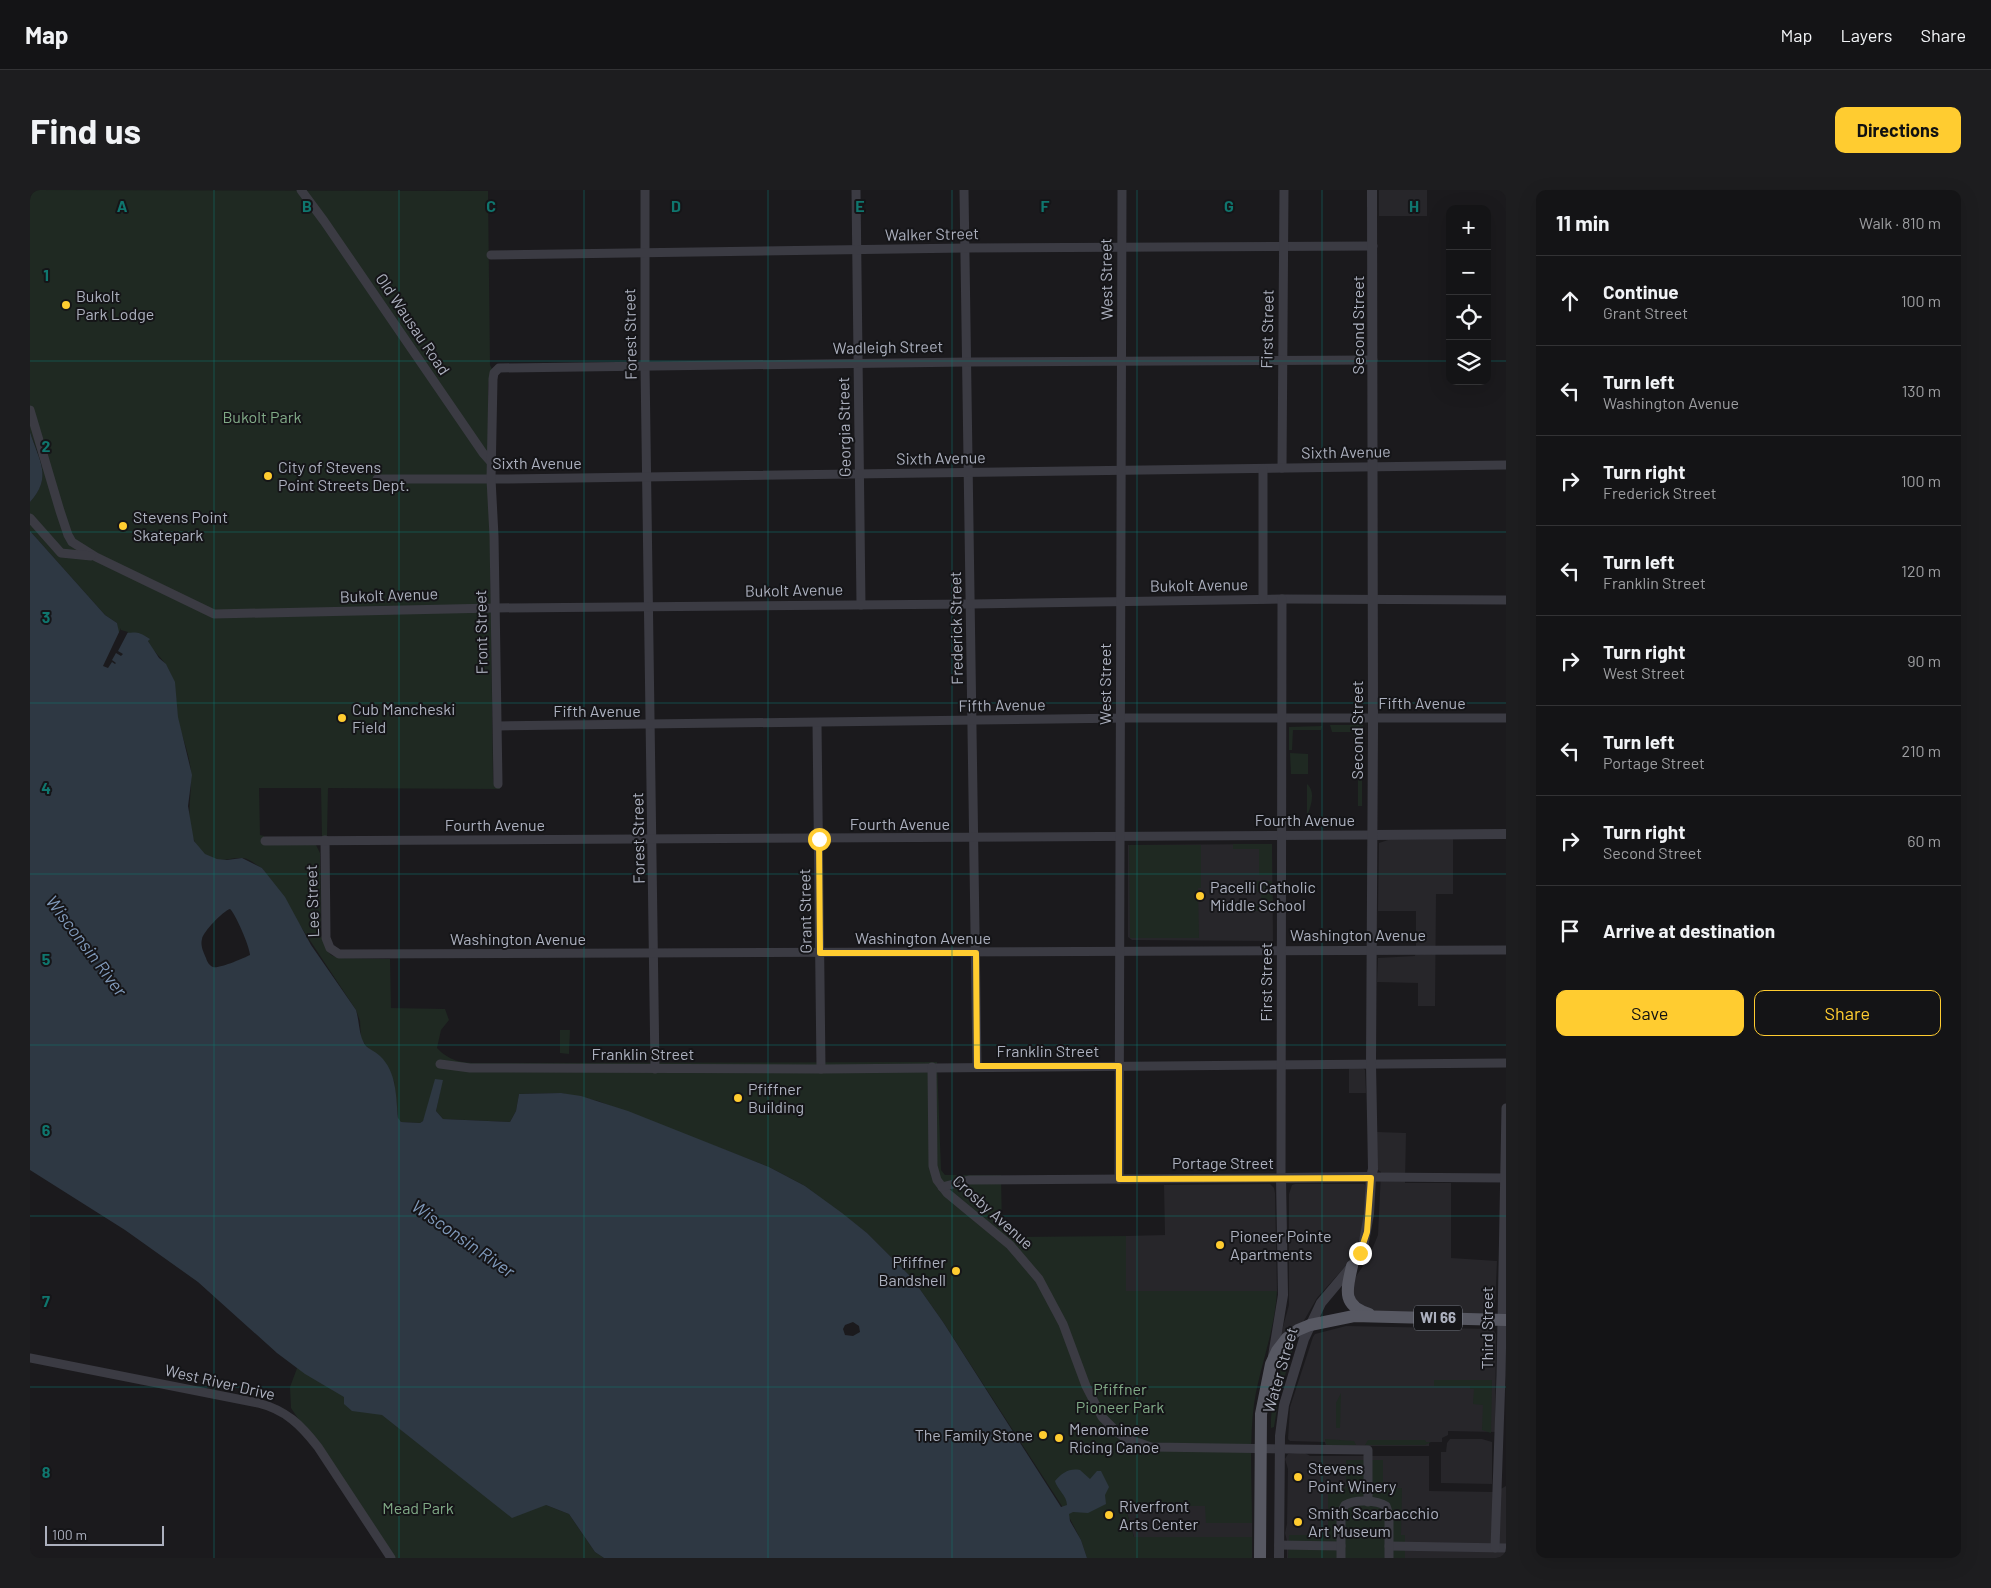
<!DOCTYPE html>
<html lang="en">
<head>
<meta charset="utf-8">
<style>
	:root { --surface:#141416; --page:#1d1d1f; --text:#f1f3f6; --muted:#9d9ea1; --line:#333335; --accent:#ffcc30 }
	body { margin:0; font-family:Barlow,sans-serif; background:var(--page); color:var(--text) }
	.controls { position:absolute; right:15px; top:15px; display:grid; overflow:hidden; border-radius:10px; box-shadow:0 5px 20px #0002 }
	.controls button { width:45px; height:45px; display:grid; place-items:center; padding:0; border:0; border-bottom:1px solid var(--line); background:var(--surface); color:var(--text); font:25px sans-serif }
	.scale { position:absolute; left:15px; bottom:12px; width:119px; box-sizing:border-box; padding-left:5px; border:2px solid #acb0be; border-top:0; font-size:14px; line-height:18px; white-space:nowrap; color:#acb0be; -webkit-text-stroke:4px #151518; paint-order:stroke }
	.stop { position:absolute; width:15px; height:15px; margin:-11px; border:4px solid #ffcc30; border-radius:50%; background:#fff }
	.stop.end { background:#ffcc30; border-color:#fff; box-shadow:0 1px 5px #0008 }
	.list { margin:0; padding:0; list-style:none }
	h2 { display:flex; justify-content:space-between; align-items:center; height:65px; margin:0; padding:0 20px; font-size:21px }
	h2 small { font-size:16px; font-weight:400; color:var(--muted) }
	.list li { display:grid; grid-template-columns:32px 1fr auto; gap:15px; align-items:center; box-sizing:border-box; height:90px; padding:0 20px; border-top:1px solid var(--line) }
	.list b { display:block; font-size:19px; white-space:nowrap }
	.list p { margin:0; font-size:16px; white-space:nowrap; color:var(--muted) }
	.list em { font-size:16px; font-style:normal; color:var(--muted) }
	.actions { display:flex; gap:10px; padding:15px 20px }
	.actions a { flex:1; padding:11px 0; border:1px solid var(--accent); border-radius:10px; text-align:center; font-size:18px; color:var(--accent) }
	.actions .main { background:var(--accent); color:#111 }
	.icon { flex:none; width:28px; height:28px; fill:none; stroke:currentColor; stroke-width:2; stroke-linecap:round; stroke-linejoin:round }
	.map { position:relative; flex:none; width:1476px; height:1368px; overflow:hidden; border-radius:10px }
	header { display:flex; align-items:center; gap:30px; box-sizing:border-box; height:70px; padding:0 25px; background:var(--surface); border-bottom:1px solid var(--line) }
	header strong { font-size:24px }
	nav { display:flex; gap:28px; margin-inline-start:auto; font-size:18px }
	.intro { display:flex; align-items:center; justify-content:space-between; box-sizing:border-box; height:120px; padding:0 30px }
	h1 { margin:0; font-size:35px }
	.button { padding:12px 22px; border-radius:10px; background:var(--accent); color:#111; font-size:18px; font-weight:700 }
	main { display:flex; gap:30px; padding:0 30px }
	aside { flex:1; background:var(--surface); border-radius:10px; box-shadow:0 5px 20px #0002 }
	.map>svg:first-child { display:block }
	.built { fill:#27262a }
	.green { fill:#1f2922 }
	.water { fill:#2e3843; fill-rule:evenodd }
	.pier { fill:#1b1a1d }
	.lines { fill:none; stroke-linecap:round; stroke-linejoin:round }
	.minor { stroke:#3b3b43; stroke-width:9 }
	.tertiary { stroke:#3b3b43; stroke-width:10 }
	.primary { stroke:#575862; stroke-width:12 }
	.route { stroke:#ffcc30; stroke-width:6 }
	.grid { fill:none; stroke:#0f766e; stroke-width:1; stroke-opacity:0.55 }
	.poi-dot { fill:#ffcc30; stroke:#151518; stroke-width:2 }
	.labels { text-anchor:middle; stroke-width:4; stroke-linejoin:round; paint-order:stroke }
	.shield { fill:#151518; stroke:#7f828c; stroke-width:1 }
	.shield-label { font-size:15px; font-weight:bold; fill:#acb0be }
	.street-label { font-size:16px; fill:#acb0be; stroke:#151518 }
	.poi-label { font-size:16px; fill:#acb0be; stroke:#151518; text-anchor:start }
	.park-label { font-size:16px; fill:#81aa87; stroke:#151518 }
	.water-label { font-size:18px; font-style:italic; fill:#809abb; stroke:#151518 }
	.grid-label { font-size:16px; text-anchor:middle; font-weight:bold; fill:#0f766e; stroke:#151518; stroke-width:4; stroke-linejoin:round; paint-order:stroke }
</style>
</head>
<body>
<header>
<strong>Map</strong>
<nav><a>Map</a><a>Layers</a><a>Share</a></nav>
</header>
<div class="intro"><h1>Find us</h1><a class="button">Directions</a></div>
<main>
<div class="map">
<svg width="1476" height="1368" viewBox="0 0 1476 1368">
	<rect width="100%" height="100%" fill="#1b1a1d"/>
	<g class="built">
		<rect x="1349" y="0" width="48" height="26"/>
		<path d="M1423,649V704H1406L1405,816H1388V793L1347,792L1348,768L1385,766L1386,754V721H1348L1349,653L1358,650Z"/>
		<path d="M1242,654L1243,751L1102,750L1098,747V655Z"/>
		<path d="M1319,878H1333L1335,880L1336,903H1319Z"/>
		<path d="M1347,942L1376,943L1375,993H1421V1068L1467,1071L1465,1117L1461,1123L1458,1124L1340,1121L1323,1107V1091L1339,1067L1348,1045L1351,982L1347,979Z"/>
		<path d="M1240,994L1244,998L1245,1003L1247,1101H1096V1046L1135,1045L1134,995Z"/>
		<path d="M1265,994H1334L1335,995V1022L1333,1041L1320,1071L1287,1108L1272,1134L1248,1155L1259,1115V1004L1262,995Z"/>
		<path d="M1316,1136L1461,1139L1464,1141L1466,1144L1465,1242L1418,1241V1245L1412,1248V1252H1399V1256H1296L1295,1252L1260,1251L1258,1249L1260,1217L1283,1147L1285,1144Z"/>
		<path d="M1420,1249H1452L1462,1252V1294L1411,1293V1262H1416L1417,1253Z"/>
		<path d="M1267,1263H1275L1280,1266H1399V1301L1465,1302L1476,1296V1368H1257V1351L1255,1343L1257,1334L1258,1279L1255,1269L1258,1264Z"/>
		<path d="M1095,1316H1176V1333H1222V1347H1104Z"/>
	</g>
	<g class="green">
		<path d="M0,0L458,1L460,175L462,179L458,195L463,589L464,594L470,595V599L298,598L297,646H292L291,598H229L230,645L234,646V652L286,655L290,663L291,746L297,760L301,765L309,768L360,769L361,818L415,819L419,830L411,840L407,858C419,871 432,873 448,873L907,872L911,980L915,985H971L972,1040L979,1047L1096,1046V1101H1247C1245,1140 1230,1176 1224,1214C1219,1253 1222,1294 1222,1333H1176L1175,1316H1095L1104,1347H1222V1368H1057L1051,1350L1039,1327L913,1132L882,1088L837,1043L775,996L739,977L568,911L531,903L489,904L486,921L480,932L413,929L406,921L412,891L393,931L390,933L371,932L368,929L364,891L331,849L330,831L326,820L232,678C226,675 219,668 212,668C198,667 186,676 172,662C152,641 162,611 161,586C161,568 153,550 149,534C145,514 148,493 136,475C130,465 120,460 117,447L88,442L87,433L75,425L0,341V312C22,287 10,270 0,242Z"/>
		<path d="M1300,535H1333V562L1330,563L1324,559V542H1302Z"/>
		<path d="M1292,536L1291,540H1263L1262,560H1259V537Z"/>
		<path d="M1260,563L1278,564V584H1261Z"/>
		<rect x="1328" y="590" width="4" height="26"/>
		<path d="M1277,594C1286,602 1281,616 1277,626Z"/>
		<path d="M1203,654H1242V685H1229V659H1203Z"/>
		<path d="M1099,655H1171V698H1168L1169,748H1100Z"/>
		<path d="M1227,691H1242L1243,721H1223V715L1231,714V702H1227Z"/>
		<path d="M530,840H540L539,864L530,863Z"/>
		<path d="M1264,1155L1249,1206L1244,1237L1241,1238C1240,1218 1249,1169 1264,1155Z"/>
		<path d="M269,1173L516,1315L539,1324L565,1362L574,1368H361L261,1218L260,1197Z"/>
		<path d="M1404,1190H1462L1461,1243L1452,1240L1453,1215L1443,1214L1444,1199H1440V1196H1404Z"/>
		<path d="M1311,1203L1310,1238H1306V1213Z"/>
		<path d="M1295,1249L1324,1251L1326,1255H1298L1296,1254Z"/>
		<path d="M1338,1250H1395L1396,1252H1401L1395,1255H1335Z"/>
		<path d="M1316,1270H1353V1298H1372L1371,1345H1375V1368H1258L1259,1345H1298V1297L1316,1298Z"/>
	</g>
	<g class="water">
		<path d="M0,242C9,271 23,287 0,312Z"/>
		<path d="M0,341L75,425L87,433L89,442C104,445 104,438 120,449L118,451L129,468L136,474L145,492L148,527L162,585L158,616L164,651L175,664L187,669L197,670L212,668L232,678L255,707L281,755L326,820C329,830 329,843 333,851C336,859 344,860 350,866C367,882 366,907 368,928L371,932L390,933L393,931L405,889L413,890L406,921L413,929L480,932L486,921L489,904L531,903L551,906L598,921L739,977L775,996L812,1023L837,1043L882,1088L913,1132L1031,1317L1037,1315C1037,1306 1027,1299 1025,1291C1032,1283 1039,1278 1050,1280L1060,1289L1067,1281H1071L1079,1297L1075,1305L1076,1314L1058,1323L1043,1322L1039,1324L1040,1331L1051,1350L1057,1368H574L565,1362L539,1324L516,1315L482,1328L352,1225L322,1221L314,1214V1207L275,1184L247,1163L168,1092L95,1040L0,980ZM200,719C205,723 220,757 220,765C214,768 189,779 183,777C180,776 177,772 176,768C174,763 170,756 172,749C173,742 193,721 200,719ZM823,1132L829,1136L830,1142L823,1146L815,1145L813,1139L815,1135Z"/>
	</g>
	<path class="pier" d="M91,438V440L98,442L88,461L93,464L91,466L86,463L82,470L86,473L85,474L82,472L78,478L73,476Z"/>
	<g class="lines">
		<g class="minor">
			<path d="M271,0L294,31L453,263L461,272"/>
			<path d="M615,0V176L625,879"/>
			<path d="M826,0L831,415"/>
			<path d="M934,0L947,876"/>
			<path d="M461,65L935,58L1343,56"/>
			<path d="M0,220L30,321L38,345L42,352L66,367L184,424L465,418L942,414L1252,409L1476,410"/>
			<path d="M1252,278L1254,0"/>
			<path d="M347,289H472L1476,275"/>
			<path d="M0,328L31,363L61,366"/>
			<path d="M1233,409V279"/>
			<path d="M787,533L791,879"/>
			<path d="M468,536L1097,528H1476"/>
			<path d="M468,594L464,346L461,289L463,189L464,183L469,178L938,172L1343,170"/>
			<path d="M295,650L296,748L300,758L309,764L1476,760"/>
			<path d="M235,651L1342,645"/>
			<path d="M410,874L440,878L791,879L1476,873"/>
			<path d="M902,877L903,976L907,990L917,1003L980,1055L1009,1089L1033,1134L1056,1196L1072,1227L1087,1242L1095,1248L1121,1257L1338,1260V1312"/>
			<path d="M1341,987L1476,988"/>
			<path d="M1089,989L1092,0"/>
			<path d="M912,997L939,990L1251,988L1252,409"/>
			<path d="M0,1168L228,1213C256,1220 271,1235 288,1257L361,1368"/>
			<path d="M1249,1355L1311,1356"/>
			<path d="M1359,1356L1476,1358"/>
			<path d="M1465,1358L1471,1185L1476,918"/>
			<path d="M1311,1368V1323L1315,1315C1325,1309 1347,1310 1356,1316L1359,1325V1368"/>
		</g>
		<g class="tertiary">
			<path d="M1342,645L1476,644"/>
			<path d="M1243,1166L1253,1105L1251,988L1341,987"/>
			<path d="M1249,1368L1250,1246L1254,1215L1274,1149L1291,1113L1322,1076L1333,1057L1339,1024L1341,987L1343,979L1341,874L1343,536L1342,0"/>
		</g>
		<g class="primary">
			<path d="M1322,1076C1317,1099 1311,1115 1339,1124"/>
			<path d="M1230,1368L1231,1224L1241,1174L1247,1161L1257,1148L1268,1140L1280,1135L1324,1126L1476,1130"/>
		</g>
	</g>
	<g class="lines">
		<path class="route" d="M789,649L790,763H946L947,876H1089V989L1341,988L1337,1042L1330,1063"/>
	</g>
	<path class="grid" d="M184,0V1368M369,0V1368M554,0V1368M738,0V1368M922,0V1368M1107,0V1368M1292,0V1368M0,171H1420M1457,171H1476M0,342H1476M0,513H1476M0,684H1476M0,855H1476M0,1026H1476M0,1197H1476"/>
	<g class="poi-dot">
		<circle cx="36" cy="115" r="5"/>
		<circle cx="238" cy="286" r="5"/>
		<circle cx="93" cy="336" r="5"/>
		<circle cx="312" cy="528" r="5"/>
		<circle cx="1170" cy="706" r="5"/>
		<circle cx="708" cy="908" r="5"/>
		<circle cx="1190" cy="1055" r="5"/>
		<circle cx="926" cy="1081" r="5"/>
		<circle cx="1013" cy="1245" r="5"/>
		<circle cx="1029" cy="1248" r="5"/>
		<circle cx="1268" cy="1287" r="5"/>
		<circle cx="1079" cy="1325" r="5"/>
		<circle cx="1268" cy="1332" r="5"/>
	</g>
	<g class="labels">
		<rect class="shield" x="1384" y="1115.5" width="48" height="25" rx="4"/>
		<g class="shield-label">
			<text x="1408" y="1133">WI 66</text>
		</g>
		<g class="street-label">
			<text transform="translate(902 44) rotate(-1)" y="6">Walker Street</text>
			<text transform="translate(1076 89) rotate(-91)" y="6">West Street</text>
			<text transform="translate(383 134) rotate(56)" y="6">Old Wausau Road</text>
			<text transform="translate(1328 135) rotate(-90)" y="6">Second Street</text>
			<text transform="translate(1237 139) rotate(-89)" y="6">First Street</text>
			<text transform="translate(600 144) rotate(-91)" y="6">Forest Street</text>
			<text transform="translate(858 157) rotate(-1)" y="6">Wadleigh Street</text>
			<text transform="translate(814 237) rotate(-91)" y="6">Georgia Street</text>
			<text transform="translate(1316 262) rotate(-1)" y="6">Sixth Avenue</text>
			<text transform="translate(911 268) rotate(-1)" y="6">Sixth Avenue</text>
			<text x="507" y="279">Sixth Avenue</text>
			<text transform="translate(1169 395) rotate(-1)" y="6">Bukolt Avenue</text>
			<text transform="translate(764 400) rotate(-1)" y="6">Bukolt Avenue</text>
			<text transform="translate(359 405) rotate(-2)" y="6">Bukolt Avenue</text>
			<text transform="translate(926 438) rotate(-91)" y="6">Frederick Street</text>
			<text transform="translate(451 442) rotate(-91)" y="6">Front Street</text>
			<text transform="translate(1075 494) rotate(-90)" y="6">West Street</text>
			<text x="1392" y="519">Fifth Avenue</text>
			<text transform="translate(972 515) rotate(-1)" y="6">Fifth Avenue</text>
			<text x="567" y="527">Fifth Avenue</text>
			<text transform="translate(1327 540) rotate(-90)" y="6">Second Street</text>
			<text x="1275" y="636">Fourth Avenue</text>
			<text x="870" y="640">Fourth Avenue</text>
			<text x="465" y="641">Fourth Avenue</text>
			<text transform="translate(608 648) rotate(-91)" y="6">Forest Street</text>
			<text transform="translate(282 711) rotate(-92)" y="6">Lee Street</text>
			<text transform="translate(775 721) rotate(-91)" y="6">Grant Street</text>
			<text x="1328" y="751">Washington Avenue</text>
			<text x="893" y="754">Washington Avenue</text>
			<text x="488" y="755">Washington Avenue</text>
			<text transform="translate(1236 792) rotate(-90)" y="6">First Street</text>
			<text x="1018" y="867">Franklin Street</text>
			<text x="613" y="870">Franklin Street</text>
			<text x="1193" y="979">Portage Street</text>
			<text transform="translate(963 1022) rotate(42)" y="6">Crosby Avenue</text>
			<text transform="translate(1457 1138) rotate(-90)" y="6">Third Street</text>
			<text transform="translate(1250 1180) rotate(-74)" y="6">Water Street</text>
			<text transform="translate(190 1192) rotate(13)" y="6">West River Drive</text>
		</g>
		<g class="poi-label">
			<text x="46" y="112">Bukolt<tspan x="46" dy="18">Park Lodge</tspan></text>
			<text x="248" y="283">City of Stevens<tspan x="248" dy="18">Point Streets Dept.</tspan></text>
			<text x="103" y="333">Stevens Point<tspan x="103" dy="18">Skatepark</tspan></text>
			<text x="322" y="525">Cub Mancheski<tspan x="322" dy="18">Field</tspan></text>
			<text x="1180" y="703">Pacelli Catholic<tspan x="1180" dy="18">Middle School</tspan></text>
			<text x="718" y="905">Pfiffner<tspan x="718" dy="18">Building</tspan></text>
			<text x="1200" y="1052">Pioneer Pointe<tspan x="1200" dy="18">Apartments</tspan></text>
			<text x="916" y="1078" text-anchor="end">Pfiffner<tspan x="916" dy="18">Bandshell</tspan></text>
			<text x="1039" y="1245">Menominee<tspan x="1039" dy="18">Ricing Canoe</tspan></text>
			<text x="1003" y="1251" text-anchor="end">The Family Stone</text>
			<text x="1278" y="1284">Stevens<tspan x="1278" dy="18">Point Winery</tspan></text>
			<text x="1089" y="1322">Riverfront<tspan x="1089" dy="18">Arts Center</tspan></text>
			<text x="1278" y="1329">Smith Scarbacchio<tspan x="1278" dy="18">Art Museum</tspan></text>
		</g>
		<g class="park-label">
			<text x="232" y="233">Bukolt Park</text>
			<text x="1090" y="1205">Pfiffner<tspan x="1090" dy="18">Pioneer Park</tspan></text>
			<text x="388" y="1324">Mead Park</text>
		</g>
		<g class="water-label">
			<text transform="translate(56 756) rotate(53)" y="6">Wisconsin River</text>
			<text transform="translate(433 1049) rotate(35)" y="6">Wisconsin River</text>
		</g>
	</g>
	<g class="grid-label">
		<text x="92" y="22">A</text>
		<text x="277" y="22">B</text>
		<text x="461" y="22">C</text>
		<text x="646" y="22">D</text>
		<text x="830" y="22">E</text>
		<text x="1015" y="22">F</text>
		<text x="1199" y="22">G</text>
		<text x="1384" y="22">H</text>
		<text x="16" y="91">1</text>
		<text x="16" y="262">2</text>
		<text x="16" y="433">3</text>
		<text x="16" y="604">4</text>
		<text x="16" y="775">5</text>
		<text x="16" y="946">6</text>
		<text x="16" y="1117">7</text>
		<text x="16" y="1288">8</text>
	</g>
</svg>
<div class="controls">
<button>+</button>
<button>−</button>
<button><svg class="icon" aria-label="locate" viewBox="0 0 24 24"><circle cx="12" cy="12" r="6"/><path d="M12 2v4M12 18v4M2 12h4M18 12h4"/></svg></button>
<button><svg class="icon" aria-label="layers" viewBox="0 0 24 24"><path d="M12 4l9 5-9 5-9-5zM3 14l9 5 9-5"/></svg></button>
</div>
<div class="scale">100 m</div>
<div class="stop" style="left:789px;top:649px"></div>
<div class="stop end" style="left:1330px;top:1063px"></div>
</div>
<aside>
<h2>11 min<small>Walk · 810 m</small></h2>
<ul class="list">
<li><svg class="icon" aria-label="ahead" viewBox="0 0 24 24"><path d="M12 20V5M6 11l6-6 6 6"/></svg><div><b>Continue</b><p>Grant Street</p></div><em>100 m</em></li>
<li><svg class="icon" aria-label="left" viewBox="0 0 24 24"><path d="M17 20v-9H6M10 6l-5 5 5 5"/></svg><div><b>Turn left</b><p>Washington Avenue</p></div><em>130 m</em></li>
<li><svg class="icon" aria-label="right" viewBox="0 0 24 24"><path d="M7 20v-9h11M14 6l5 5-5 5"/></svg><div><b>Turn right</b><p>Frederick Street</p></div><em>100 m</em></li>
<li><svg class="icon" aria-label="left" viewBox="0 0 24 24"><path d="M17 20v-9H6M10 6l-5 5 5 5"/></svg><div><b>Turn left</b><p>Franklin Street</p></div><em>120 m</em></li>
<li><svg class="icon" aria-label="right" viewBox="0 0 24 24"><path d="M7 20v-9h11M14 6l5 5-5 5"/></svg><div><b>Turn right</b><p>West Street</p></div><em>90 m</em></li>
<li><svg class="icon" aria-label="left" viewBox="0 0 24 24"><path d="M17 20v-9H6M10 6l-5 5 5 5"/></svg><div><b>Turn left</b><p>Portage Street</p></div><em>210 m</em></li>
<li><svg class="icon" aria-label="right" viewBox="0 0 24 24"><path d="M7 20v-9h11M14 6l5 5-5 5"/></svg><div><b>Turn right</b><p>Second Street</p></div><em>60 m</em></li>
<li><svg class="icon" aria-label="arrive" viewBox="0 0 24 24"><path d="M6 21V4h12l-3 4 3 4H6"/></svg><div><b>Arrive at destination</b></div></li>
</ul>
<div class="actions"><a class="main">Save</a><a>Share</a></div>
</aside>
</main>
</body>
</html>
